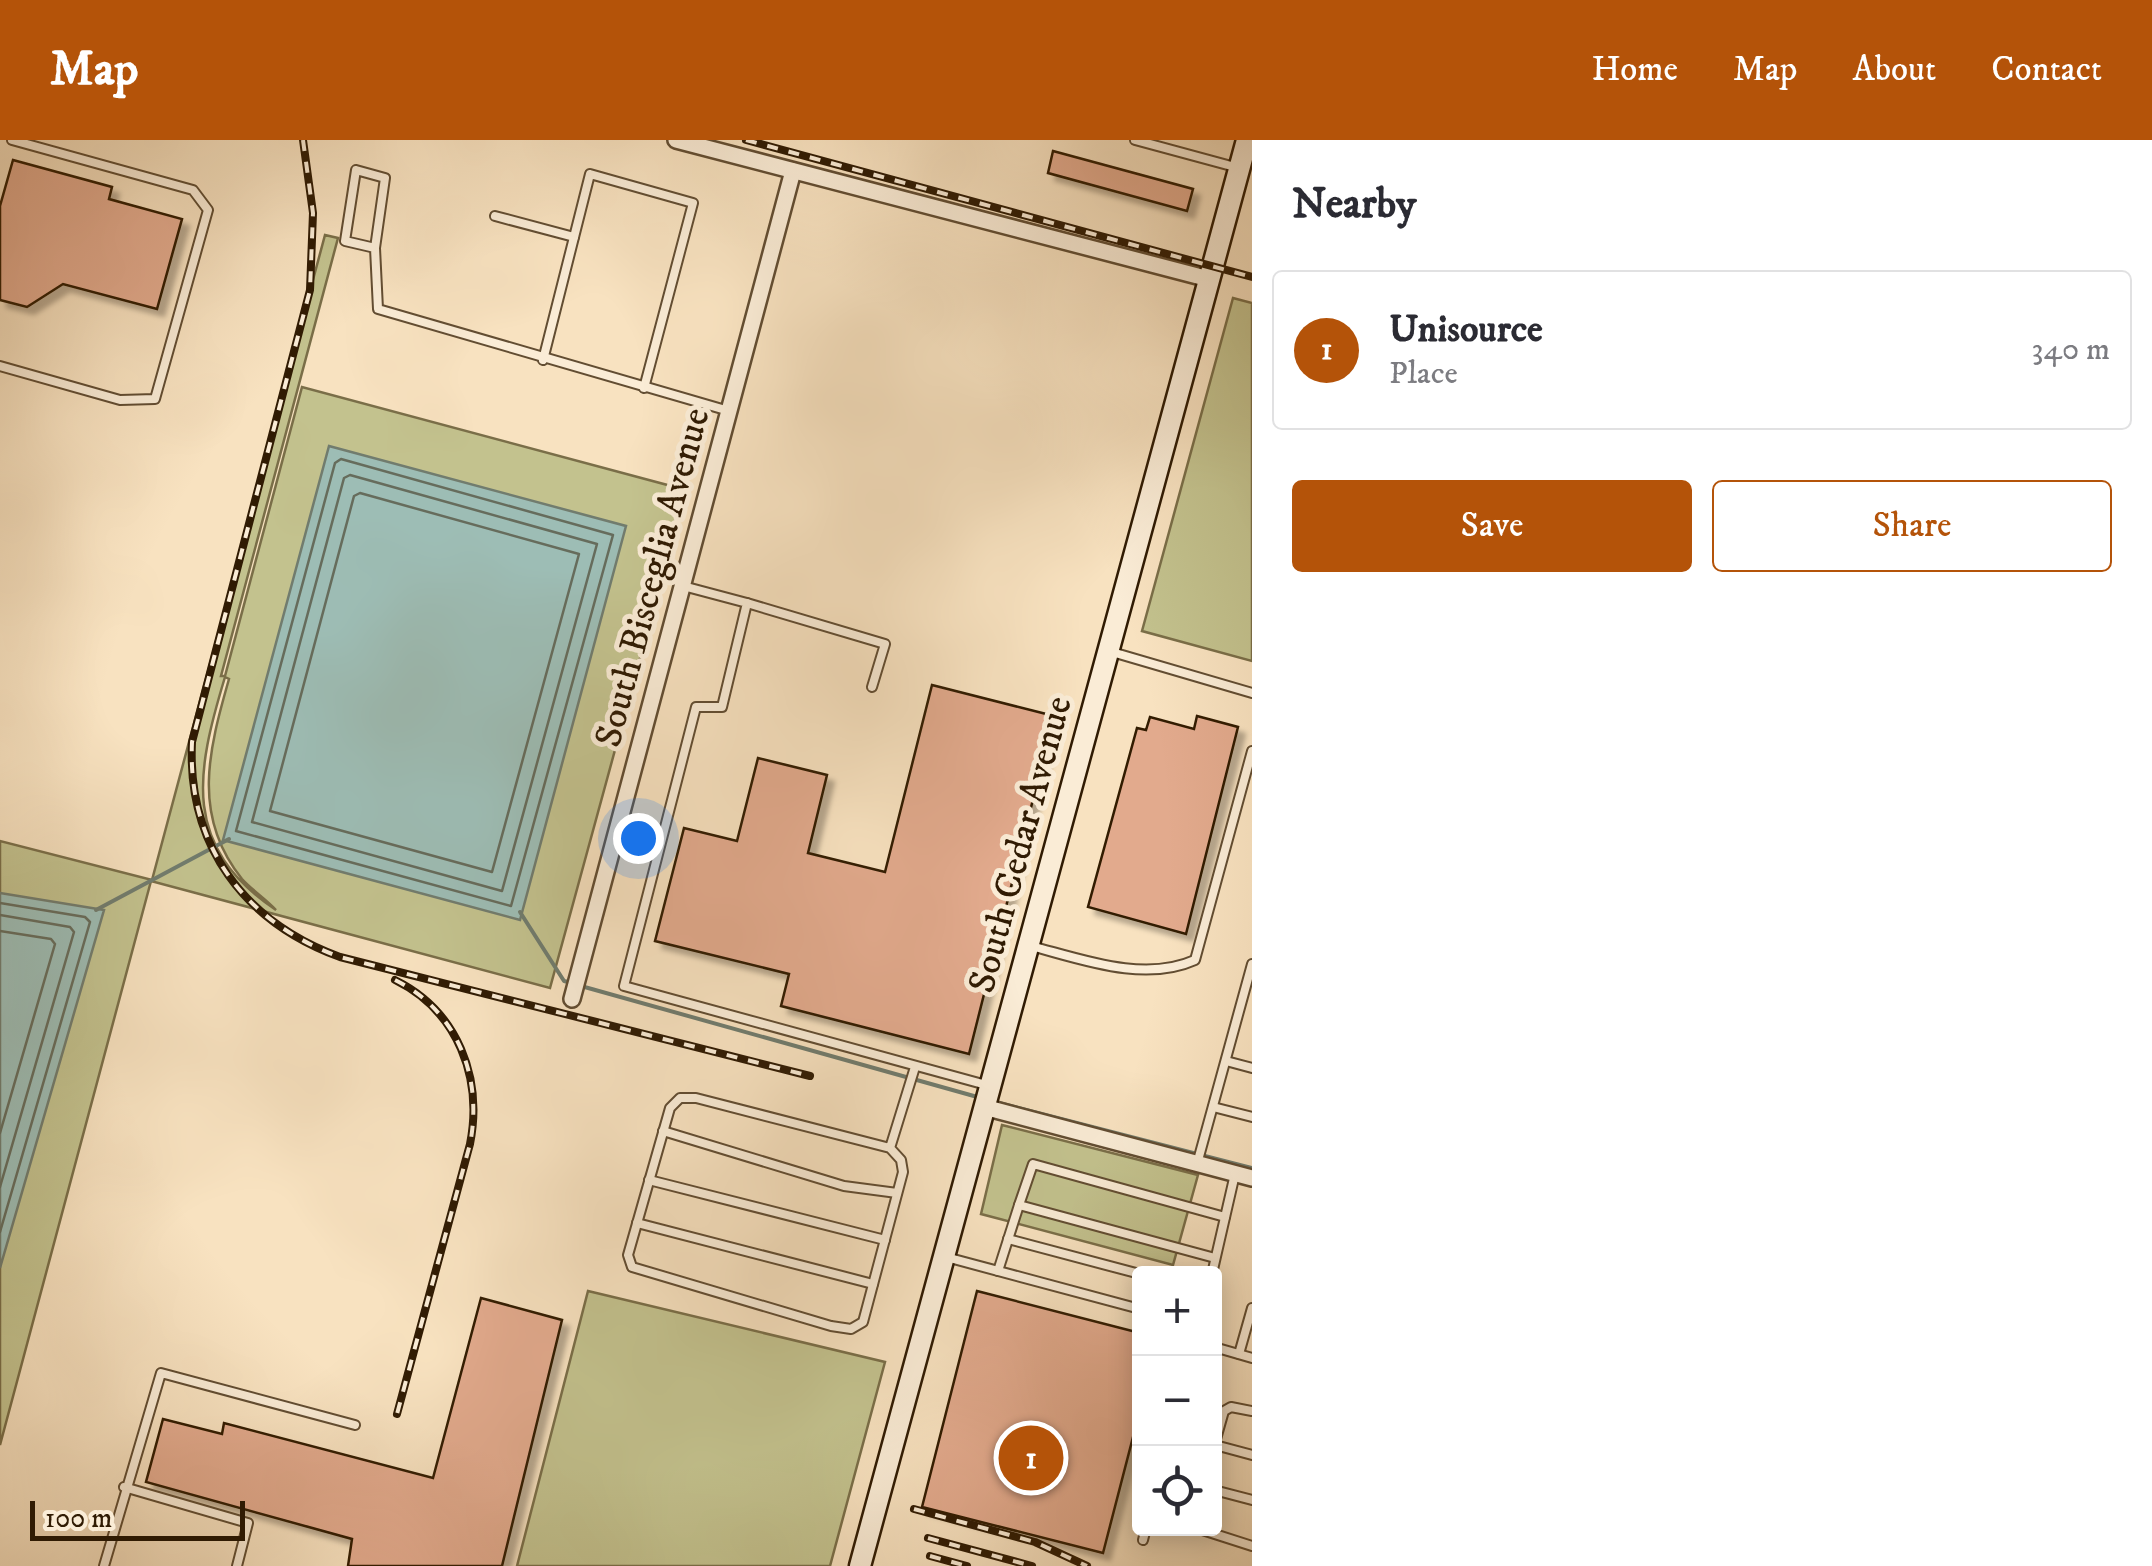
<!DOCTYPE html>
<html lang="en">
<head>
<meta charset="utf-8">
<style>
	:root { --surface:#fff; --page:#f7f7f7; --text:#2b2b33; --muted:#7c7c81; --line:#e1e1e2; --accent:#b45309 }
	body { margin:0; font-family:"IM FELL DW Pica",serif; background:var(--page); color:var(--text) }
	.controls { position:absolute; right:30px; bottom:30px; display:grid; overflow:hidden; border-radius:10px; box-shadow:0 5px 25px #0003 }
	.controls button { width:90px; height:90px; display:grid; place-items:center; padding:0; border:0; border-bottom:2px solid var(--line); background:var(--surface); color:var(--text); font:50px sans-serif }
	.scale { position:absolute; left:30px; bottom:25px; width:215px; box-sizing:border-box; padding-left:10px; border:5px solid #301b03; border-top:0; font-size:28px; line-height:35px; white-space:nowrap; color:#301b03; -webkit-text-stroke:8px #faecd6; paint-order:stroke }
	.you { position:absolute; left:638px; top:698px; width:35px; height:35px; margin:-25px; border:8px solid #fff; border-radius:50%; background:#1a73e8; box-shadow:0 0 0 15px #1a73e833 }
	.badge { display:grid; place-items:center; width:65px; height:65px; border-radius:50%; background:var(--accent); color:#fff; font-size:32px; font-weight:700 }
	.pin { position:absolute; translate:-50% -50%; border:5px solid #fff; box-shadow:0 2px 10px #0006 }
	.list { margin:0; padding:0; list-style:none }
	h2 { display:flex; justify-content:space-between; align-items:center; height:130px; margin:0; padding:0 40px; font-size:42px }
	h2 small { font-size:32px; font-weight:400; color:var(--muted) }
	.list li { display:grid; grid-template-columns:65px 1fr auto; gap:30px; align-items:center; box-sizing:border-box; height:160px; margin:0 20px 20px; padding:0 20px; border:2px solid var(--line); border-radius:10px }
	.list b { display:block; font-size:38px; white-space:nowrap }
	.list p { margin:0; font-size:32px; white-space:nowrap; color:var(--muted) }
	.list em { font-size:32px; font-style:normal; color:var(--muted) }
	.actions { display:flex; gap:20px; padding:30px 40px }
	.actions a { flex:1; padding:22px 0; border:2px solid var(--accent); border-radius:10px; text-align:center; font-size:35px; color:var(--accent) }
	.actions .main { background:var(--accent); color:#fff }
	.icon { flex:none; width:55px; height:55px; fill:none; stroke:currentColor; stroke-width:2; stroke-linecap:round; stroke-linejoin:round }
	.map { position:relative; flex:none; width:1252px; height:1426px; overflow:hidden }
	header { display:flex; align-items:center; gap:60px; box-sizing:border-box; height:140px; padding:0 50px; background:var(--accent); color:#fff }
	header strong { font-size:48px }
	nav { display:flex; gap:55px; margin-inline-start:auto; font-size:35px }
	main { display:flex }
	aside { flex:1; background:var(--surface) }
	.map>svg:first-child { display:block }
	.green { fill:#c3c28e; stroke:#7a6e48; stroke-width:2.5; fill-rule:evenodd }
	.water { fill:#9dbdb5; stroke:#717c6e; stroke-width:2.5 }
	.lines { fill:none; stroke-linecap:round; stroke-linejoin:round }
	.shore { stroke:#666c5c; stroke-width:2.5 }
	.stream { stroke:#717c6e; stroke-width:4 }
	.building { fill:#e2aa8d; stroke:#301b03; stroke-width:2.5; filter:url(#shadow) }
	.lane-casing { stroke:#624d32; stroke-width:12 }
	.street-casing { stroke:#624d32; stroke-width:20 }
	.secondary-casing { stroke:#301b03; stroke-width:25 }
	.lane { stroke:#faecd6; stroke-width:8 }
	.street { stroke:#faecd6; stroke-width:15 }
	.secondary { stroke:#faecd6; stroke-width:20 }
	.rail-casing { stroke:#301b03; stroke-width:8 }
	.rail { stroke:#faecd6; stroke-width:4; stroke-dasharray:11; stroke-linecap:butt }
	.labels { text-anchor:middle; stroke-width:10; stroke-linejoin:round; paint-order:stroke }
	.street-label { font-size:38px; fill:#301b03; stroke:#faecd6 }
</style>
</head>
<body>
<header>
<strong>Map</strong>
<nav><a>Home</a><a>Map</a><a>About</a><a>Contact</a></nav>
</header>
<main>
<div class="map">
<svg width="1252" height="1426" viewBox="0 0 1252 1426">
	<defs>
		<filter id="shadow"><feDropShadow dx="7" dy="7" stdDeviation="2.5" flood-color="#0004"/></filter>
	</defs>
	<rect width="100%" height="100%" fill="#f8e2c0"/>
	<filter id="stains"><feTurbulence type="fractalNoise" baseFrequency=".002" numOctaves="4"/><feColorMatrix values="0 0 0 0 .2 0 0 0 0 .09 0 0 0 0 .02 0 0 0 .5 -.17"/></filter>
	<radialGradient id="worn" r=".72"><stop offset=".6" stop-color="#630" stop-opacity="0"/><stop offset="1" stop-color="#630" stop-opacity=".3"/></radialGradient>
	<g class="green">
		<path d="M325,95L338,98L221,536H225L302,247L686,350L550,848L151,741L0,1305V701L152,740ZM225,537L229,539C209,609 191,676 242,739C252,750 267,760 276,770C181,706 196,633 225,537Z"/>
		<path d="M1233,158L1252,163V521L1142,491Z"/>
		<path d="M1002,985L1198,1035L1173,1125L981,1074Z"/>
		<path d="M588,1151L885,1222L830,1426H517Z"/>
	</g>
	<g class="water">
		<path d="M329,306L626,386L520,780L223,700Z"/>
		<path d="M0,753L104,770L0,1128Z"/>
	</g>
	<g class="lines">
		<g class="shore">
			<path d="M341,319L613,395L511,766L236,691L335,323Z"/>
			<path d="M350,335L597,404L502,751L252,682L344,338Z"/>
			<path d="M360,353L579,414L492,732L270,671L354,356Z"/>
			<path d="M0,763L85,777L90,782L0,1092"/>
			<path d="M0,775L70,787L74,792L0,1047"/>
			<path d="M0,791L51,799L55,804L0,993"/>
		</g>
		<g class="stream">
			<path d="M96,770L229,699"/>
			<path d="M520,772L564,841L572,843"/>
			<path d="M581,846L981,958"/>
			<path d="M995,962L1252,1028"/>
		</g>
	</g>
	<g class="building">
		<path d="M1053,11L1193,49L1187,71L1048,33Z"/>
		<path d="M13,20L112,47L109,59L182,79L157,169L63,144L27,167L0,160V66Z"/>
		<path d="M932,545L1054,576L969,914L781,866L789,834L655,801L684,688L737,701L758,618L827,635L808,713L885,732Z"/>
		<path d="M1197,576L1238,587L1186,794L1088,767L1137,588L1146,590L1150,577L1194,589Z"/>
		<path d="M977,1151L1140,1193V1270L1103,1413L922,1367Z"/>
		<path d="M481,1158L562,1180L502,1426H348L352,1399L146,1342L163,1279L222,1294L224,1283L433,1338Z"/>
	</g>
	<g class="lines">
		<g class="lane-casing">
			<g id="lane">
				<path d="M1135,0L1235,27"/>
				<path d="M495,76L574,97"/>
				<path d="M375,108L345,101L356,30L385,38L375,108L378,169L729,271"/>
				<path d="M543,220L590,34L693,63L644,248"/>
				<path d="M0,226L120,260L155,259L208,70L193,50L12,0"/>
				<path d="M683,446L747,463L722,567H696L624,846L990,946"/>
				<path d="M747,463L885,504L872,547"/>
				<path d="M1112,512L1252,553"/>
				<path d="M1031,806C1081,819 1144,843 1195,820L1252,611"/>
				<path d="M1226,921L1252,928"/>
				<path d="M1213,967L1252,977"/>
				<path d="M663,991L844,1046L897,1053"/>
				<path d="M890,1008L696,958H680L670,968L628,1115L632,1127L831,1186L851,1189L863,1182L903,1032L901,1020L890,1008L915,927"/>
				<path d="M1197,1024L1252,824"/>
				<path d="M649,1040L885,1100"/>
				<path d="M637,1083L873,1144"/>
				<path d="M1008,1099L1140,1134"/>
				<path d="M946,1117L1140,1169"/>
				<path d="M1215,1118L1019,1065L1033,1024L1225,1077"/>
				<path d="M998,1131L1019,1065"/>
				<path d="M1212,1134L1235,1034"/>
				<path d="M1214,1207L1252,1218"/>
				<path d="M1239,1214L1252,1168"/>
				<path d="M1215,1305L1252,1315"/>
				<path d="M1214,1306L1224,1271L1231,1267L1252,1271"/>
				<path d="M124,1347L248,1383L237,1426"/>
				<path d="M1214,1350L1252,1360"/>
				<path d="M1196,1388L1252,1406"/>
				<path d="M1143,1400L1146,1388"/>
				<path d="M104,1426L161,1233L355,1285"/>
			</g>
		</g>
		<g class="street-casing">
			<g id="street">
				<path d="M676,0L1209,139"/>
				<path d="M572,859L793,31"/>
				<path d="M984,967L1252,1038"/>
			</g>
		</g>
		<g class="secondary-casing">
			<path id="secondary" d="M860,1426L1247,0"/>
		</g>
		<use href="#lane" class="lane"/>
		<use href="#street" class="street"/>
		<use href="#secondary" class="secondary"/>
		<g class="rail-casing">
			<g id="rail">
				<path d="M303,0L313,73L310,150L192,602C187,705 244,782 340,817L810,936"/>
				<path d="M746,0L1252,137"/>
				<path d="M395,840C458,871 483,938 470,1004L397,1274"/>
				<path d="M914,1369L1035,1402L1087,1426"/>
				<path d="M928,1398L1032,1426"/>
				<path d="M930,1416L967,1426"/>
			</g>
		</g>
		<use href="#rail" class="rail"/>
	</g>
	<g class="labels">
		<g class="street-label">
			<text transform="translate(651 437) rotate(-75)" y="13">South Bisceglia Avenue</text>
			<text transform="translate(1019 704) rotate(-75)" y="13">South Cedar Avenue</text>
		</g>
	</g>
	<rect width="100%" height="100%" filter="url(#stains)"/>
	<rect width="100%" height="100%" fill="url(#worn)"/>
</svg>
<div class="controls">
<button>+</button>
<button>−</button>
<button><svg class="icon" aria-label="locate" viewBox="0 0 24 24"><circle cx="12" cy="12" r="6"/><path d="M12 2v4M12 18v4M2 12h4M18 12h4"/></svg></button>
</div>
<div class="scale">100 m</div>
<div class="you"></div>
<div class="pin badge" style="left:1031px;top:1318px">1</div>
</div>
<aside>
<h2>Nearby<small></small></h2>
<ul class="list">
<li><span class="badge">1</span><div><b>Unisource</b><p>Place</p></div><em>340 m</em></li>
</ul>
<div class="actions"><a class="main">Save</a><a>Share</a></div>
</aside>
</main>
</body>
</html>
